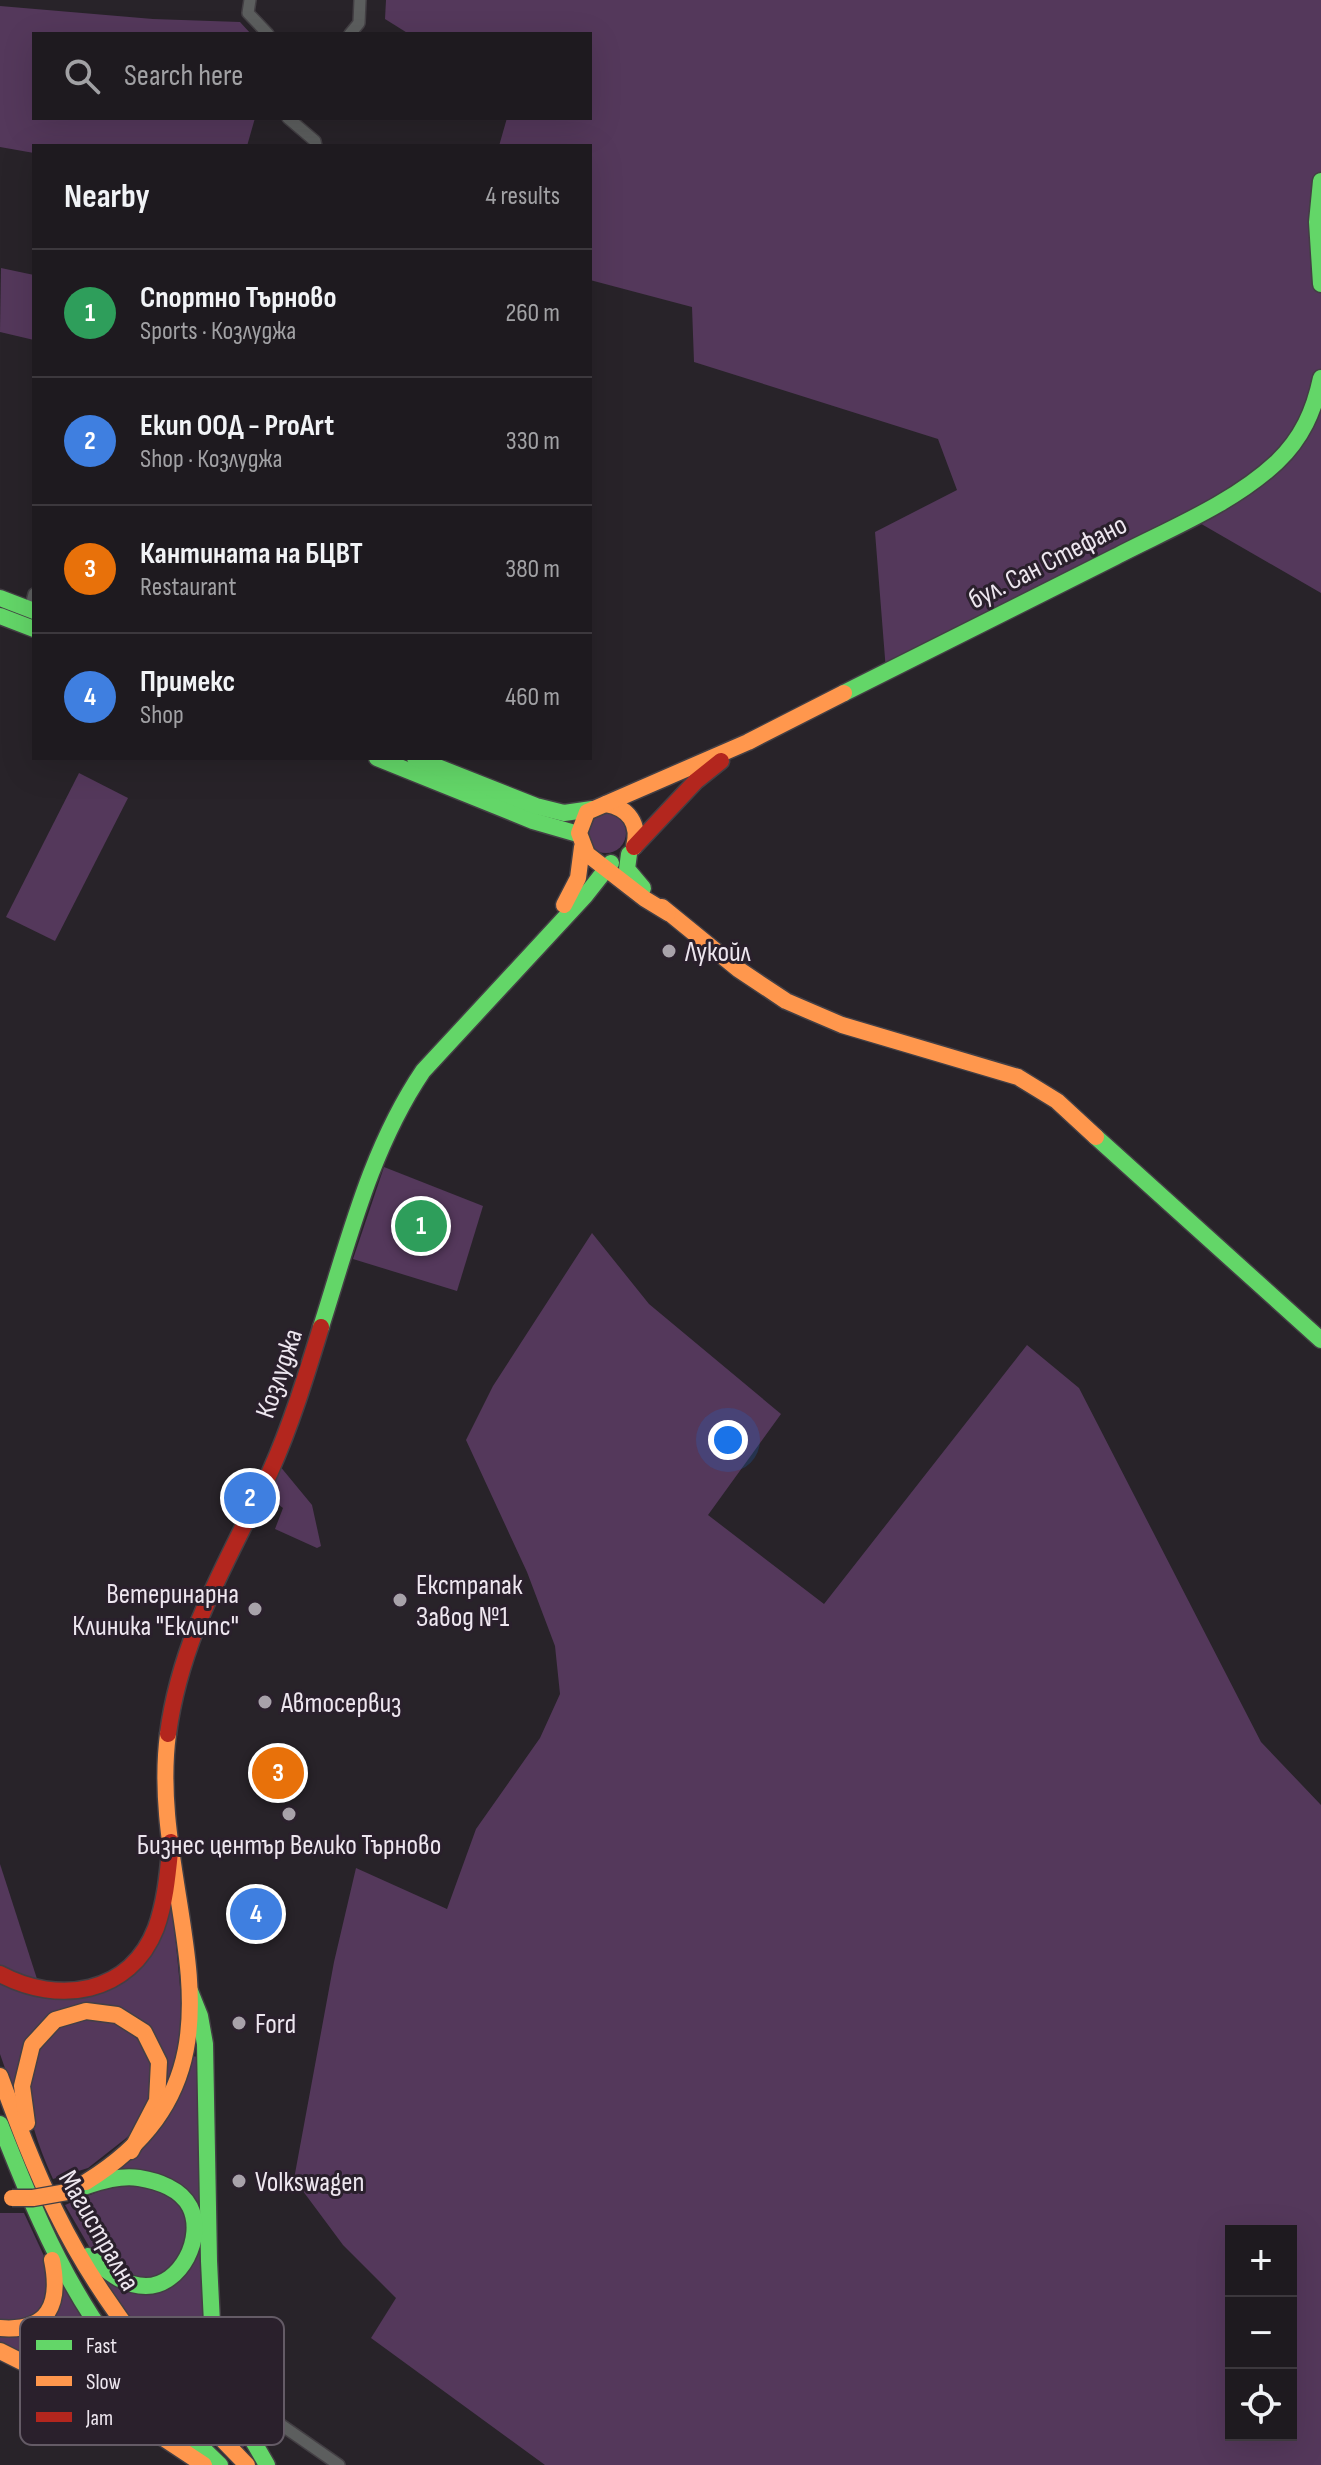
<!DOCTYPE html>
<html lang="en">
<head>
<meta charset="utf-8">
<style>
	:root { --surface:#1e1a1f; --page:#2b272c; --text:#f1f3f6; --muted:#a1a1a4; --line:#3c383d; --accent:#a8a2aa }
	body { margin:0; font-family:"Sofia Sans Condensed",sans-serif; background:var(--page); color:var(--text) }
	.controls { position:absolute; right:24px; bottom:24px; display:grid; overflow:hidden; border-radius:0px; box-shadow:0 8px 32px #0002 }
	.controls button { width:72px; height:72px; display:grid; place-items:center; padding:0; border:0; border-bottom:2px solid var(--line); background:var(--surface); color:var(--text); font:40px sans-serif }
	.you { position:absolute; left:728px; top:1440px; width:28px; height:28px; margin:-20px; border:6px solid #fff; border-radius:50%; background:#1a73e8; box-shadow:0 0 0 12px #1a73e833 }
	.badge { display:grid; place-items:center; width:52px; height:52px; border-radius:50%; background:var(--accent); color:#fff; font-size:26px; font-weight:700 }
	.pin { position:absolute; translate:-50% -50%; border:4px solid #fff; box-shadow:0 2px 8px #0006 }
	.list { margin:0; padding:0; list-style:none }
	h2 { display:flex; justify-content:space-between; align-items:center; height:104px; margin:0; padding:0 32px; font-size:34px }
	h2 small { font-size:26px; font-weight:400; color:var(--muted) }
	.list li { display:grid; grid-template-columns:52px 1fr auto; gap:24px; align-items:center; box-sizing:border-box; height:128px; padding:0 32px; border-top:2px solid var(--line) }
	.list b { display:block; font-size:30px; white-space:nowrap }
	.list p { margin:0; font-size:26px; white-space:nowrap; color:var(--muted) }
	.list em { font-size:26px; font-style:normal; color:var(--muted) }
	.icon { flex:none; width:44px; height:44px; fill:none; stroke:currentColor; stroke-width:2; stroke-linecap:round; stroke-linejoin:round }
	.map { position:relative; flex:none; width:1321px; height:2465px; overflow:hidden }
	.search { position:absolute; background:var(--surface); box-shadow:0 8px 32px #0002; left:32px; top:32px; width:560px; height:88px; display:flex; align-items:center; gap:20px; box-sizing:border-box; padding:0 28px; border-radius:0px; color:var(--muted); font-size:30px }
	.panel { position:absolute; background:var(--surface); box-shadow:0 8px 32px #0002; left:32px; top:144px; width:560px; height:616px; border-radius:0px }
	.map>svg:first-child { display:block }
	.green { fill:#54385b; fill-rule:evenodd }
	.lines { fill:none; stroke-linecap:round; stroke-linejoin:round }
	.street-casing { stroke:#433f44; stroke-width:14 }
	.fast-casing { stroke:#433f44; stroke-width:19 }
	.slow-casing { stroke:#433f44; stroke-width:19 }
	.jam-casing { stroke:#433f44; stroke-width:19 }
	.street { stroke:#5c5e5e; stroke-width:11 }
	.fast { stroke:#63d668; stroke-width:16 }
	.slow { stroke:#ff974d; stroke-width:16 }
	.jam { stroke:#b3261e; stroke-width:16 }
	.slow-bridge-casing { stroke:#433f44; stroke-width:19; stroke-linecap:butt }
	.slow-bridge { stroke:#ff974d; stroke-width:16 }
	.poi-dot { fill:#a8a2aa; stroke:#2a202c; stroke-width:3 }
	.labels { text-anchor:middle; stroke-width:6; stroke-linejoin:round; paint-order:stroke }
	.street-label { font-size:28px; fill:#ede6ef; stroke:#2a202c }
	.poi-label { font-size:28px; fill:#ede6ef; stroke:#2a202c; text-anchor:start }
	.key { fill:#2a202c; stroke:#645b66; stroke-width:2 }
	.key-label { font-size:22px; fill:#ede6ef }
</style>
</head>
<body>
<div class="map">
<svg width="1321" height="2465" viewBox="0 0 1321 2465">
	<rect width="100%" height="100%" fill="#282329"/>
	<g class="green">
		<path d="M386,0H1321V593L1191,518L886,671L875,532L957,490L938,439L694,362L692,307L590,280V146H499L507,118H590V34H409L385,19Z"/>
		<path d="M0,6L153,19L240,22L251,34H34V118H255L247,146H34V153L0,147Z"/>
		<path d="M1,268L34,275V340L0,332Z"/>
		<path d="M79,773L128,798L55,941L6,917Z"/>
		<circle cx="606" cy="833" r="20"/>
		<path d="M384,1167L483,1206L457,1291L353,1259Z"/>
		<path d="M592,1233L649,1304L781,1414L708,1515L824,1604L1027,1345L1079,1388L1261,1742L1321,1805V2465H545L371,2338L396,2298L343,2245L294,2179L334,1962L356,1868L447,1909L476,1829L540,1738L560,1694L555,1646L527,1572L466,1440L493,1386ZM1231,2231H1291V2435H1231Z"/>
		<path d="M279,1465L312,1505L321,1546L317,1548L275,1529L283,1508L264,1494Z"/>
		<path d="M0,1864L38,1982L27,1980L0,1965Z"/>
		<path d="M171,1890L183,2019L180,2053L167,2093L142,2024L55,2015L14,2094L0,2054V1979L11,1986L117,1981Z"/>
		<path d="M78,2017L118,2021L148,2049L155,2089L134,2131L125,2139L88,2168L53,2179C34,2135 11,2079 46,2037C53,2028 69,2023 78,2017Z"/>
		<path d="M192,2056L199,2057L204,2303L245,2446L242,2448L150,2347L102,2277L120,2287L190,2263L188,2198L111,2176C157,2141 177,2111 192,2056Z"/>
		<path d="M141,2183L177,2200L191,2231L172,2272L134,2281L94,2255L65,2205L105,2189Z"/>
		<path d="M0,2213H24L51,2271V2295L31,2321L0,2324Z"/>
		<path d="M62,2282L192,2442L0,2345V2333L20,2335Z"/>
	</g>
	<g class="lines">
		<g class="street-casing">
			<g id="street">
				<path d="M250,0L248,13L268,34"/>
				<path d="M350,34L359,23L360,0"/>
				<path d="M288,118L315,141L316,146"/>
				<path d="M30,610L34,594"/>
				<path d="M229,2396L238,2395L339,2465"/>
			</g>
		</g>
		<g class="fast-casing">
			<g id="fast">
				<path d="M1321,181L1317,222L1321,284"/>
				<path d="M0,598L34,611"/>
				<path d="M0,616L34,629"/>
				<path d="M844,693C935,648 1025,602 1115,557C1169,529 1232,504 1277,462C1302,438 1314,411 1321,378"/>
				<path d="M377,758L533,821L578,834"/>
				<path d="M415,758L536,806L564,813L592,809"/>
				<path d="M629,854L627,869L643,888"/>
				<path d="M1096,1137L1321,1340"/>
				<path d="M321,1327C349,1239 371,1148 423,1071L585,896L611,863"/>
				<path d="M190,1991L200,2016L205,2044L209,2261L212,2323L224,2380L234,2408L267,2465"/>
				<path d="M0,2124C26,2190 53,2257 92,2317C127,2372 173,2420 220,2465"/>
				<path d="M67,2192C89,2186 115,2174 139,2178C158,2181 181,2189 190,2207C205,2237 181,2286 146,2286C122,2286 106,2270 88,2256"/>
			</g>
		</g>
		<g class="slow-casing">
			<g id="slow">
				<path d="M606,804C629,808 640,824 634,847"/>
				<path d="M564,905L578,878L582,847"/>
				<path d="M662,907L738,969L786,1001L842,1025L1018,1077L1057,1101L1096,1137"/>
				<path d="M668,913L645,899L587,854L579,833L587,812L748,742L844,693"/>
				<path d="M0,2076C17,2122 34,2168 56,2212C103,2308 172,2389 247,2465"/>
				<path d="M27,2123L22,2086L32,2045L55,2020L86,2011L117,2015L144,2032L159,2062L157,2101L131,2151"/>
				<path d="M86,2182C273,2066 146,1901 168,1734"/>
				<path d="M0,2328C49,2332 61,2304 52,2260"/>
				<path d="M0,2351L130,2416L204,2465"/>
			</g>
		</g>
		<g class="jam-casing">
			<g id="jam">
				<path d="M634,847L696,781L721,761"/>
				<path d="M168,1734C181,1635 229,1560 270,1472C291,1425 306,1376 321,1327"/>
				<path d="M0,1974C58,2005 130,1995 156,1928C166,1900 168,1871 171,1842"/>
			</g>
		</g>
		<use href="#street" class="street"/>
		<use href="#fast" class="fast"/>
		<use href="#slow" class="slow"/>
		<use href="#jam" class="jam"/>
		<g class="slow-bridge-casing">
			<path id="slow-bridge" d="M12,2198H33L67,2192"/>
		</g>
		<use href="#slow-bridge" class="slow-bridge"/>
	</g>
	<g class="poi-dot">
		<circle cx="669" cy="951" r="8"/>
		<circle cx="400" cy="1600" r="8"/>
		<circle cx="255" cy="1609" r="8"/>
		<circle cx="265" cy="1702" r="8"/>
		<circle cx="289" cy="1814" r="8"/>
		<circle cx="239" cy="2023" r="8"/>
		<circle cx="239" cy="2181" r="8"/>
	</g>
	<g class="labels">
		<g class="street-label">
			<text transform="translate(1047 561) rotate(-27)" y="10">бул. Сан Стефано</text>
			<text transform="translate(278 1373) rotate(-71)" y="10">Козлуджа</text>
			<text transform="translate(100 2230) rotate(60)" y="10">Магистрална</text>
		</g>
		<g class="poi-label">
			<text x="685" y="961">Лукойл</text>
			<text x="416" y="1594">Екстрапак<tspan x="416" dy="32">Завод №1</tspan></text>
			<text x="239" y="1603" text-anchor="end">Ветеринарна<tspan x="239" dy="32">Клиника "Еклипс"</tspan></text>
			<text x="281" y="1712">Автосервиз</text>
			<text x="289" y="1854" text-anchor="middle">Бизнес център Велико Търново</text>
			<text x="255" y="2033">Ford</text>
			<text x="255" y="2191">Volkswagen</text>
		</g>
	</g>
	<rect x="20" y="2317" width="264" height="128" rx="12" class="key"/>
	<rect x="36" y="2340" width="36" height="10" fill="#63d668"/>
	<rect x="36" y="2376" width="36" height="10" fill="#ff974d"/>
	<rect x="36" y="2412" width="36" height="10" fill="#b3261e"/>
	<g class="key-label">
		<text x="86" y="2353">Fast</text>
		<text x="86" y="2389">Slow</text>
		<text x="86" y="2425">Jam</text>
	</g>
</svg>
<div class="controls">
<button>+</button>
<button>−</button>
<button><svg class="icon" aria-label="locate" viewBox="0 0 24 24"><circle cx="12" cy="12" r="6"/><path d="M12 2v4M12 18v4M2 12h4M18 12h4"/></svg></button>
</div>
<div class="you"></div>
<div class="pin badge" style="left:421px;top:1226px;background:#2e9e5b">1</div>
<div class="pin badge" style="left:250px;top:1498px;background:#3f7fe0">2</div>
<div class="pin badge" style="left:278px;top:1773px;background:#e8710a">3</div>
<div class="pin badge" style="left:256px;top:1914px;background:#3f7fe0">4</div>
<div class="search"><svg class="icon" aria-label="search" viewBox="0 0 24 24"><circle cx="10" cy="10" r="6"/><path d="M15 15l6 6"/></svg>Search here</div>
<section class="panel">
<h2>Nearby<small>4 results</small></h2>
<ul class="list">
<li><span class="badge" style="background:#2e9e5b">1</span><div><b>Спортно Търново</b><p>Sports · Козлуджа</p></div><em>260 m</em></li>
<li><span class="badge" style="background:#3f7fe0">2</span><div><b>Екип ООД - ProArt</b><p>Shop · Козлуджа</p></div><em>330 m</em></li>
<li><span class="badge" style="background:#e8710a">3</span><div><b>Кантината на БЦВТ</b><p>Restaurant</p></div><em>380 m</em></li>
<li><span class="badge" style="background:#3f7fe0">4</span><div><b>Примекс</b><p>Shop</p></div><em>460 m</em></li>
</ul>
</section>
</div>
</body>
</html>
